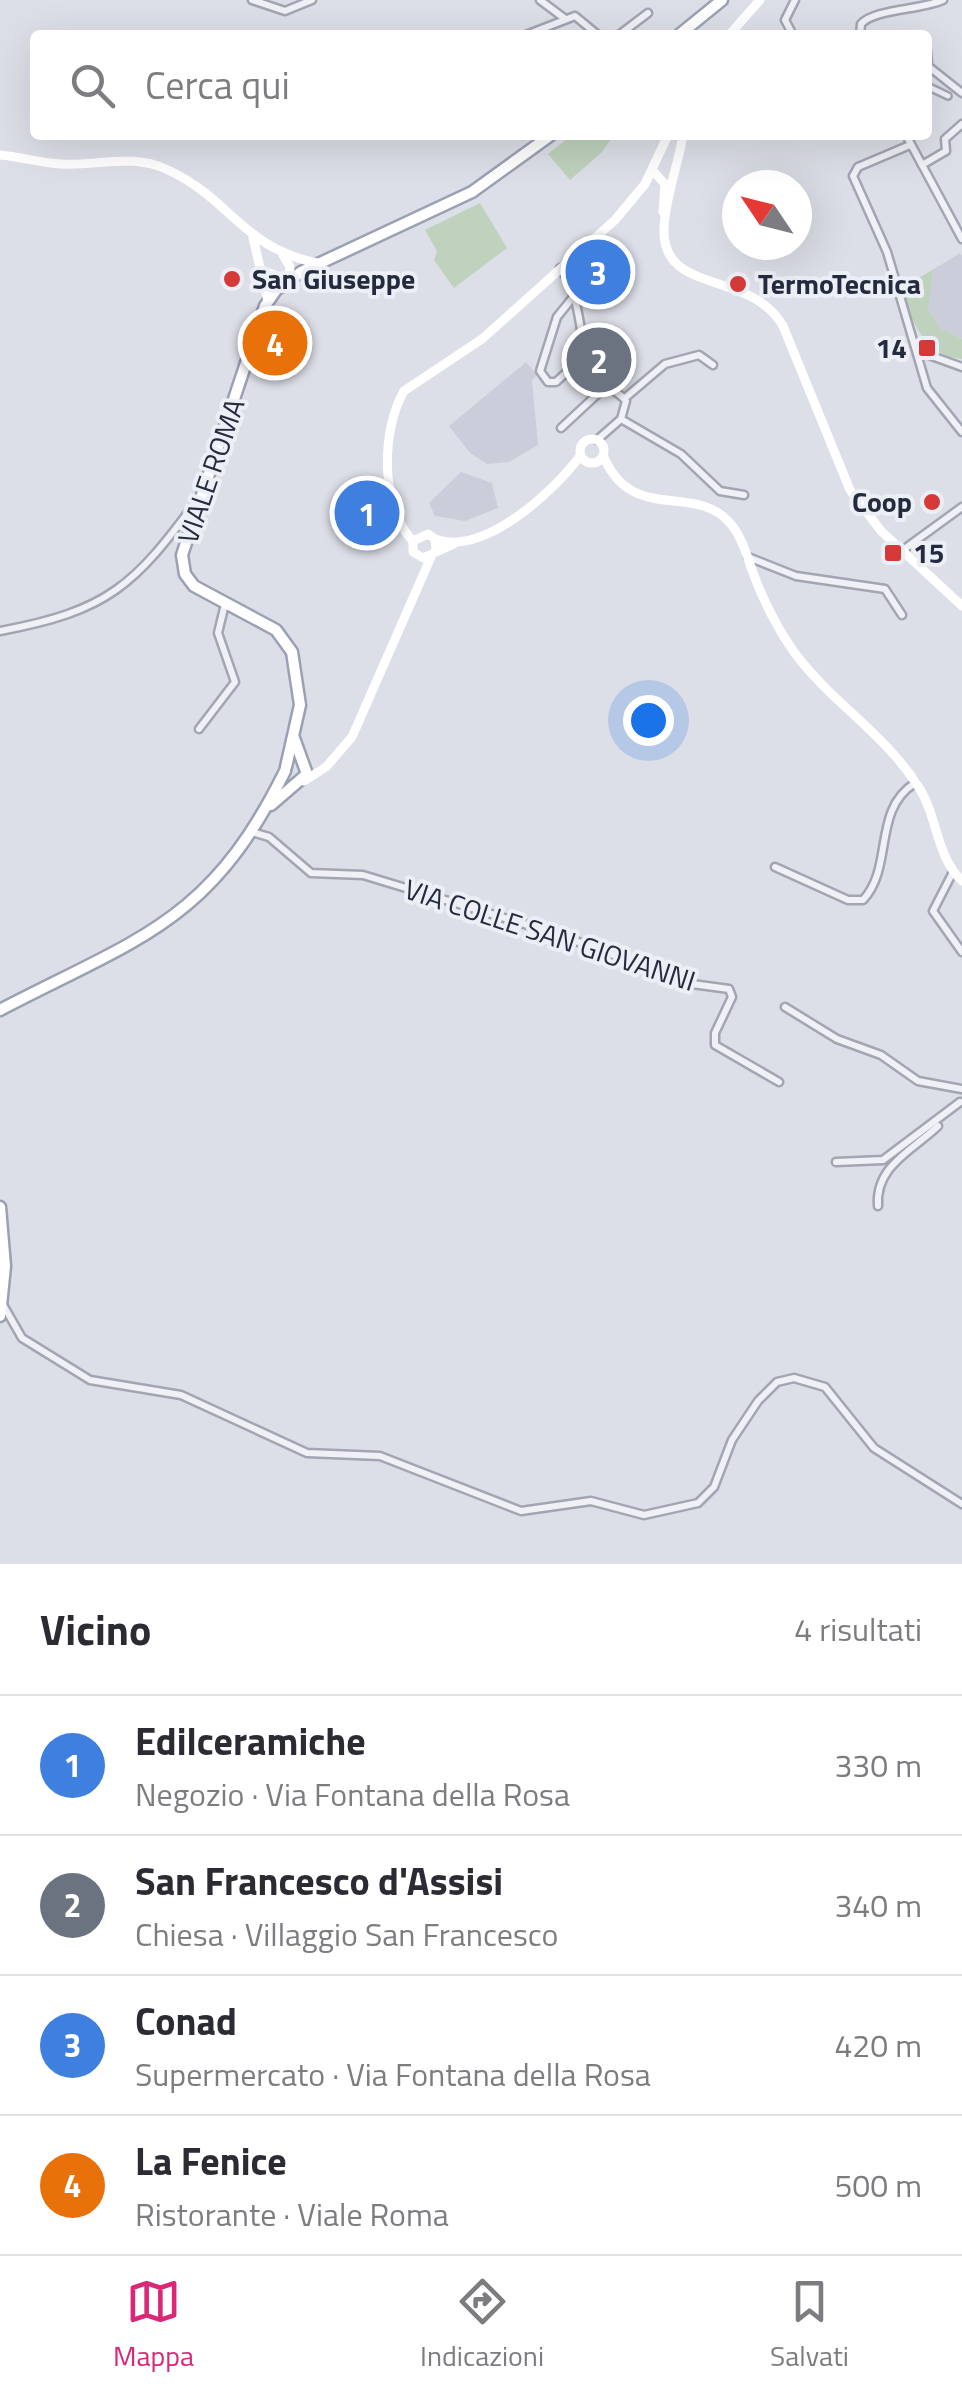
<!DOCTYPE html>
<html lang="it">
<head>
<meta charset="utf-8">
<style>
	:root { --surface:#fff; --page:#f7f7f7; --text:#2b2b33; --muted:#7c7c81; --line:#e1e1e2; --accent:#db2777 }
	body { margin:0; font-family:"Titillium Web",sans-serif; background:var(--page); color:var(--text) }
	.compass { position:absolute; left:722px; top:170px; width:90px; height:90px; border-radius:50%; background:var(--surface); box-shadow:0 10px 40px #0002; rotate:305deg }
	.you { position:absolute; left:648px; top:720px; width:35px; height:35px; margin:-25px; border:8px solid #fff; border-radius:50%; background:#1a73e8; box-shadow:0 0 0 15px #1a73e833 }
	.badge { display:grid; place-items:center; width:65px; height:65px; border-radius:50%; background:var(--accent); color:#fff; font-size:32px; font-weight:700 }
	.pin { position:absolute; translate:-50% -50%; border:5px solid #fff; box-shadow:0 2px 10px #0006 }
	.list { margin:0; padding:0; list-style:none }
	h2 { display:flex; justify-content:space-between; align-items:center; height:130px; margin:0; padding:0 40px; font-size:42px }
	h2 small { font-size:32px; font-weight:400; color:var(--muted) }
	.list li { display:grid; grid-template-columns:65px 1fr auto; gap:30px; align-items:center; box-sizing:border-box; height:140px; padding:0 40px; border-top:2px solid var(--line) }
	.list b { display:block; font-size:38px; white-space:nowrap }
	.list p { margin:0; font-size:32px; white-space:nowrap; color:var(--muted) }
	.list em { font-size:32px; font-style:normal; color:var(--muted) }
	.icon { flex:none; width:55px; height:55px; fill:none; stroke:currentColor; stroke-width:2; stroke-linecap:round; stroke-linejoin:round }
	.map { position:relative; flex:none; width:962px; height:1564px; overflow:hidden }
	.search { position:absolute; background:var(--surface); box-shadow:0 10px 40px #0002; left:30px; right:30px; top:30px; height:110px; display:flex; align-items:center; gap:25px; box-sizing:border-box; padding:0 35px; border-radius:10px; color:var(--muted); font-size:38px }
	.sheet { height:690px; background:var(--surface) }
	nav { display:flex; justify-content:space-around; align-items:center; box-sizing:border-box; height:140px; border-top:2px solid var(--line); background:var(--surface); font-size:28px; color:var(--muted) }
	nav a { display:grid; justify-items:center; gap:5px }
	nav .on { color:var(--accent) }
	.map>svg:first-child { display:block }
	.built { fill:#cbceda }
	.green { fill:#bfd2bd }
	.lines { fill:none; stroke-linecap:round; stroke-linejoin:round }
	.pedestrian-casing { stroke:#a2a5b2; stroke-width:10 }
	.minor-casing { stroke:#a2a5b2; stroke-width:11 }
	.primary-casing { stroke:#9ba1b4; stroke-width:15 }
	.pedestrian { stroke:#f0f1f6; stroke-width:5 }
	.minor { stroke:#f0f1f6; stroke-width:6 }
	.secondary { stroke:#fff; stroke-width:9 }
	.primary { stroke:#fff; stroke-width:10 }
	.poi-dot { fill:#d53a39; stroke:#eceff5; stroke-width:4 }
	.labels { text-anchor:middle; stroke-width:8; stroke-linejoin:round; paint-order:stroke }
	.poi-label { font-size:28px; font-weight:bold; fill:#252b3f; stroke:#eceff5; text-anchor:start }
	.street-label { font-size:28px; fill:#252b3f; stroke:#eceff5 }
</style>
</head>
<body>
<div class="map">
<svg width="962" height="1564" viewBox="0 0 962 1564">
	<rect width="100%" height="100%" fill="#dddfe8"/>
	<g class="built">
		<path d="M960,253L962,256V339L940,328L928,309L934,269Z"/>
		<path d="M526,362L537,375L532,380L538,445L509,462L487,464L470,453L449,426Z"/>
		<path d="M461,472L492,483L498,508L465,521L435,516L429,503Z"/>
	</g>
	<g class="green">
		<path d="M572,135H614L602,152L570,180L548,154Z"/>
		<path d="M480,203L507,248L454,288L434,260L437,251L425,230Z"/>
		<path d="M934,269L928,309L940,328L962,339V359C924,356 911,320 901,288Z"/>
	</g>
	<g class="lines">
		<g class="pedestrian-casing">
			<path id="pedestrian" d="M927,86L948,96"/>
		</g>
		<g class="minor-casing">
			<g id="minor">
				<path d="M252,0L285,11L312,0"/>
				<path d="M540,0L564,18"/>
				<path d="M526,35L575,16L598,35"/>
				<path d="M619,35L648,13"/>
				<path d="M793,35L785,20L795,0"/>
				<path d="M860,35L861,24C874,9 921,10 943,0"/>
				<path d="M927,51L928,66"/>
				<path d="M928,66L962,93"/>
				<path d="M906,135L962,239"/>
				<path d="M910,145L858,167L853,176L887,252L927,388L962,432"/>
				<path d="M922,165L946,151L945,139L962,124"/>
				<path d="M560,268C583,298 577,336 591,369C599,388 615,387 626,401L621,419L597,440"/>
				<path d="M574,296L557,317L540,371L548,382H556L585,355"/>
				<path d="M918,351L962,367"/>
				<path d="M625,398L665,364L699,355L713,365"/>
				<path d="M621,419L681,454L720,491L744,495"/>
				<path d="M561,428L604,388"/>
				<path d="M903,550L962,507"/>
				<path d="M748,557L796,576L885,589L902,615"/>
				<path d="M0,631C108,611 134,586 198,499"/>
				<path d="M199,729L235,682L218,633L225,604"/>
				<path d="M252,832L269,837L311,873L363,875L554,933L692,984L729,989L732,997L715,1033V1045L779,1082"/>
				<path d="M775,867L848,900H863C894,867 872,810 915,783"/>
				<path d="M953,872L933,911L962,952"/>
				<path d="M785,1007L837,1039L881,1055L918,1081L962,1089"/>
				<path d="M836,1162L883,1160L960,1102"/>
				<path d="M878,1206C875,1166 912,1151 938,1126"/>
				<path d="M2,1303L22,1338L90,1380L181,1395L307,1453L380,1456L521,1511L591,1501L644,1515L698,1503L714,1487L732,1440L758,1401L777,1382L794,1378L825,1387L874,1448L962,1504"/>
			</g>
		</g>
		<g class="primary-casing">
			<g id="primary">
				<path d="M679,35L722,0"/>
				<path d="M286,767L300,705L292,652L276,630L194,586L185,574L182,555L265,306L276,290L301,272L472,192L551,135"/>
				<path d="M271,805L307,774L294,738"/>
				<path d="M0,1010C140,937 210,923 285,771"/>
				<path d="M0,1207L5,1266L0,1316"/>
			</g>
		</g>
		<use href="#pedestrian" class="pedestrian"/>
		<use href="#minor" class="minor"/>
		<g class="secondary">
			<path d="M729,35L760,0"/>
			<path d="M683,135C678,166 665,198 664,228C661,296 751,269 783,326L850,490L881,531L962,606"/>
			<path d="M0,155C21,157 41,163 61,164C99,166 132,153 168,170C231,199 241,247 317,263"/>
			<path d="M652,170L665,184L663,212"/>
			<path d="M253,238L268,301"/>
			<path d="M261,270L288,280L290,267L283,255"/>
			<circle cx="592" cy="451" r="12"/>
			<path d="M603,455C631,525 695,482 730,523C743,538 748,560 755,578C765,604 778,629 794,652C831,702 884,733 918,786C938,816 935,855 962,881"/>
			<path d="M435,539C484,557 554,491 581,455"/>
			<path d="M413,541C380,508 381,430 404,391L482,339L615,220L645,184L668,135"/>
			<path d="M436,551L435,539L428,534L413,541V552L423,558L454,544"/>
			<path d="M304,781L326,767L352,737L431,557"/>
		</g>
		<use href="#primary" class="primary"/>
	</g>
	<g class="poi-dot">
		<circle cx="232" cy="279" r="10"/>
		<circle cx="738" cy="284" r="10"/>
		<rect x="917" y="338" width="20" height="20" rx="5"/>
		<circle cx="932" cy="502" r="10"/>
		<rect x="883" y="543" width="20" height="20" rx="5"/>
	</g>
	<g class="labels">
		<g class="poi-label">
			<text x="252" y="289">San Giuseppe</text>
			<text x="758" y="294">TermoTecnica</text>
			<text x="907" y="358" text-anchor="end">14</text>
			<text x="912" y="512" text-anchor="end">Coop</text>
			<text x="913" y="563">15</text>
		</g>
		<g class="street-label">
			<text transform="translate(211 471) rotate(-71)" y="10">VIALE ROMA</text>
			<text transform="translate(550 935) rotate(18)" y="10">VIA COLLE SAN GIOVANNI</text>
		</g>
	</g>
</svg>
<svg class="compass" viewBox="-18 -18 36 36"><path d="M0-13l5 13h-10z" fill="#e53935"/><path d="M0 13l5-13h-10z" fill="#7c7c81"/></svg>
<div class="you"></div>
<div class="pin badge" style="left:367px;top:513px;background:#3f7fe0">1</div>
<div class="pin badge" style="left:599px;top:360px;background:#6b7280">2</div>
<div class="pin badge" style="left:598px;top:272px;background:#3f7fe0">3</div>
<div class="pin badge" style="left:275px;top:343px;background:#e8710a">4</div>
<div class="search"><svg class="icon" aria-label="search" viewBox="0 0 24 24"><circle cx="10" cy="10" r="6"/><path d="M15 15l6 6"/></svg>Cerca qui</div>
</div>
<section class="sheet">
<h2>Vicino<small>4 risultati</small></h2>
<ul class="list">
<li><span class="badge" style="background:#3f7fe0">1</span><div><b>Edilceramiche</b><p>Negozio · Via Fontana della Rosa</p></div><em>330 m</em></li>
<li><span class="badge" style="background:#6b7280">2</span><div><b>San Francesco d'Assisi</b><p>Chiesa · Villaggio San Francesco</p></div><em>340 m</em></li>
<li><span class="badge" style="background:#3f7fe0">3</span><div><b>Conad</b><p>Supermercato · Via Fontana della Rosa</p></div><em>420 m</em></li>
<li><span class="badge" style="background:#e8710a">4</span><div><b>La Fenice</b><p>Ristorante · Viale Roma</p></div><em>500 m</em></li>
</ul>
</section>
<nav>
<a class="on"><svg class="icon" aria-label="map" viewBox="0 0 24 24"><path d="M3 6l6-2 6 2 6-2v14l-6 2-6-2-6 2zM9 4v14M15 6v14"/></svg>Mappa</a>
<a><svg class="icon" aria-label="directions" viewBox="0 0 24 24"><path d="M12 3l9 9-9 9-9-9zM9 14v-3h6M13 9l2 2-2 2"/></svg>Indicazioni</a>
<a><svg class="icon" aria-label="saved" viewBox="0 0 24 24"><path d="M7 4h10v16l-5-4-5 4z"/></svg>Salvati</a>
</nav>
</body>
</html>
